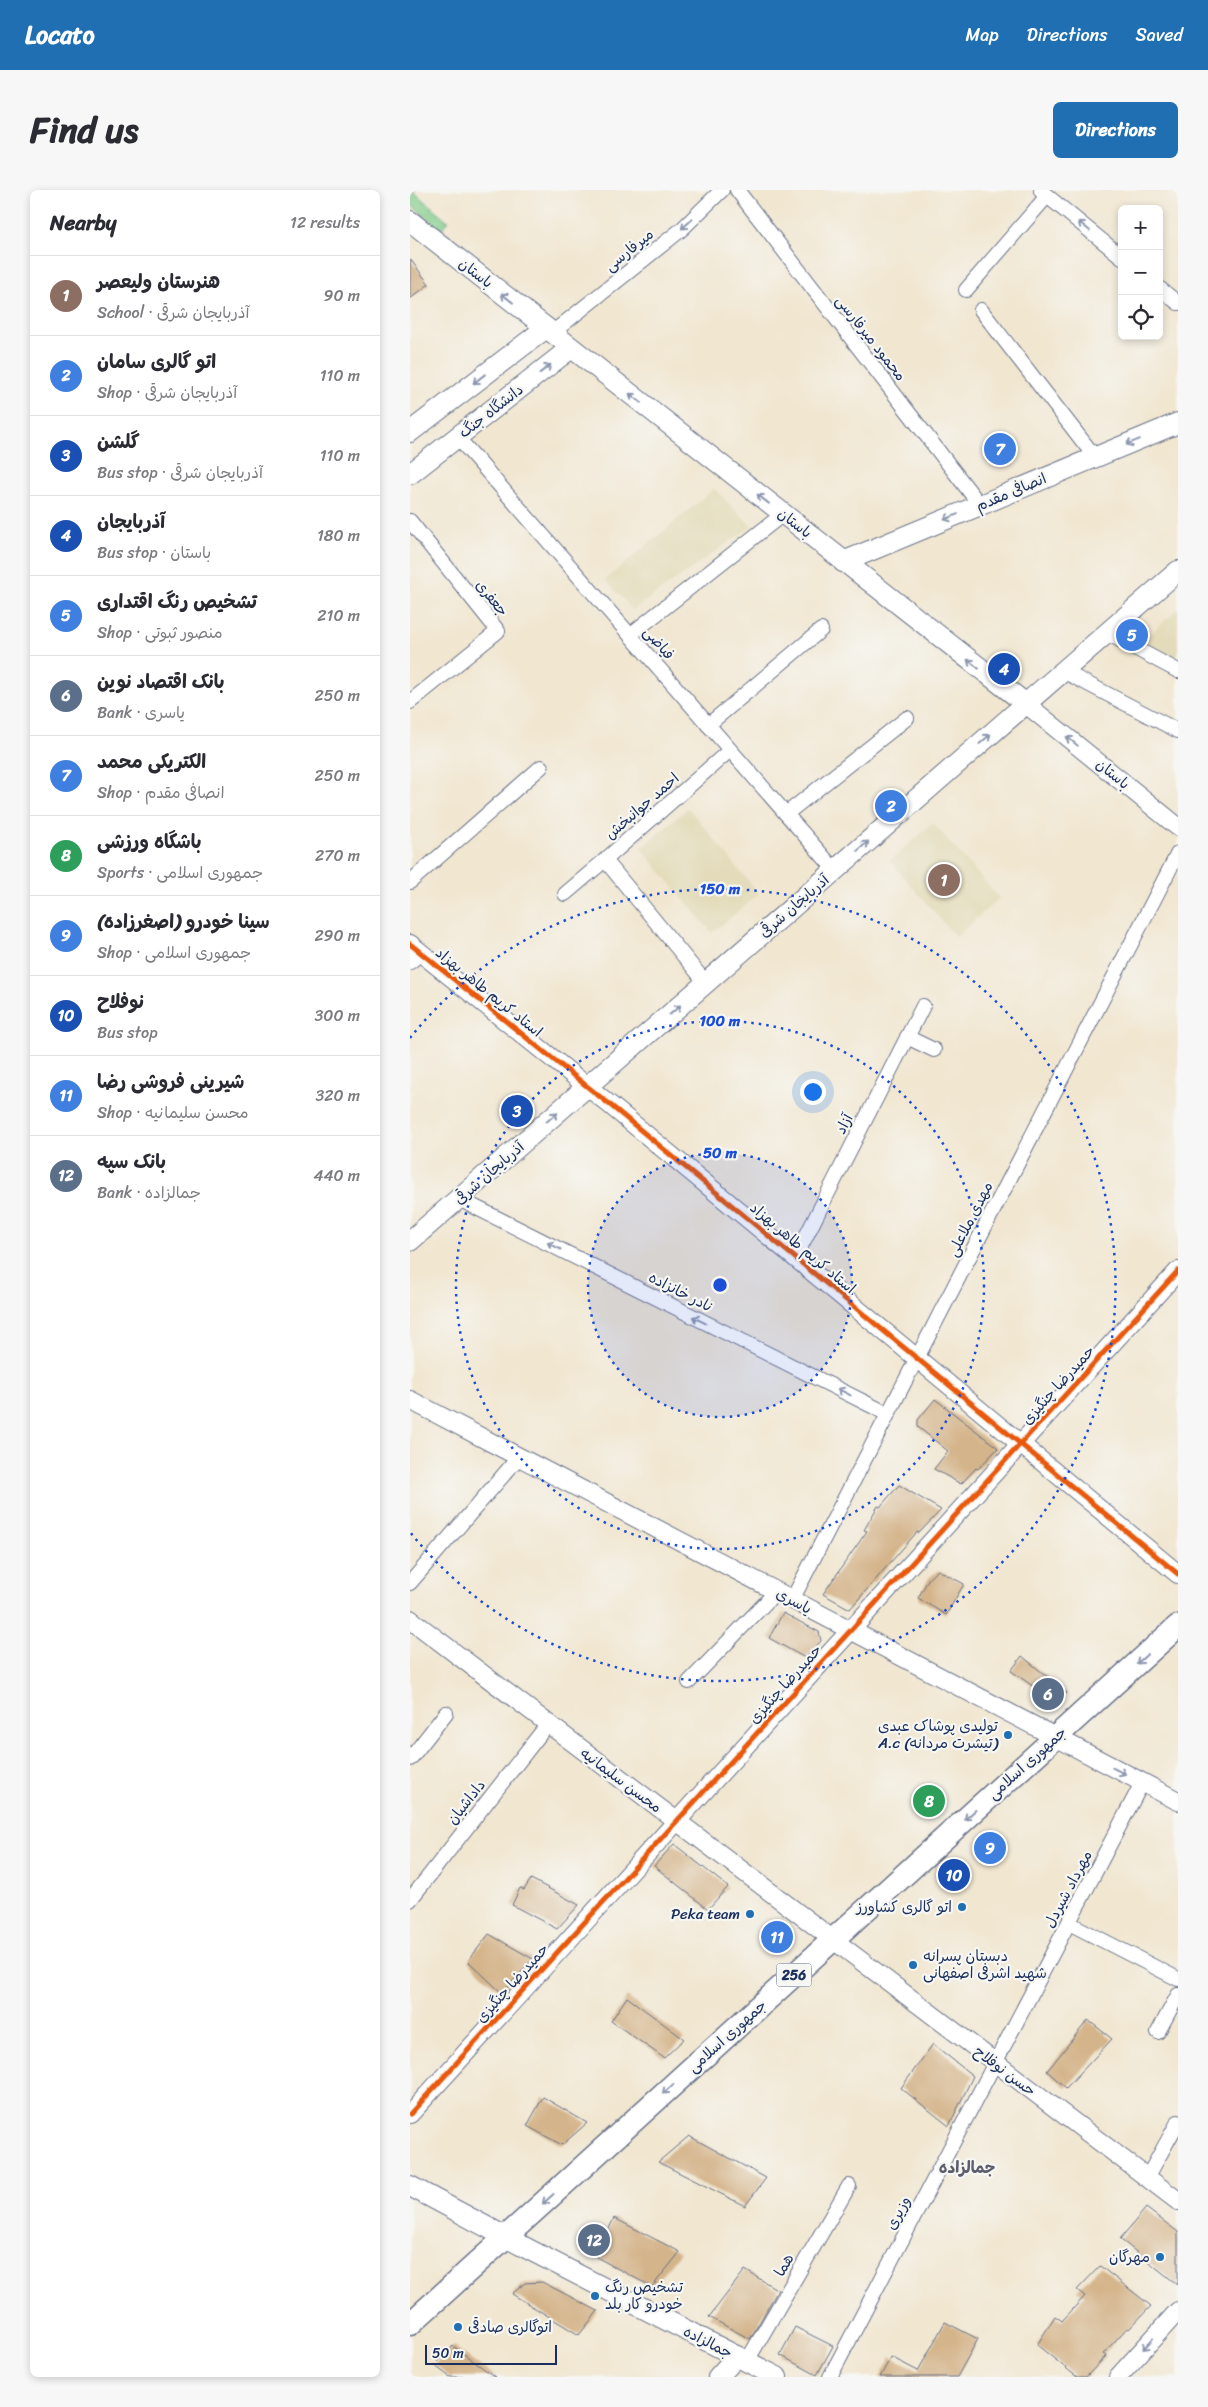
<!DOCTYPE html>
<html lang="en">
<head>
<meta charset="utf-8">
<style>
	:root { --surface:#fff; --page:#f7f7f7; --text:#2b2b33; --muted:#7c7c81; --line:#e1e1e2; --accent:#1f6fb2 }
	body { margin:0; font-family:Sriracha,"Playpen Sans Arabic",sans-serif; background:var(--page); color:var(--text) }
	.controls { position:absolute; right:15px; top:15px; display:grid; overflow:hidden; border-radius:8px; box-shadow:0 2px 8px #0003 }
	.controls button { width:45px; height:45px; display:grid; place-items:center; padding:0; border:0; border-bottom:1px solid var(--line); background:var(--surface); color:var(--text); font:25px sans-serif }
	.scale { position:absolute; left:15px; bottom:12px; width:132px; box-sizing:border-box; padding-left:5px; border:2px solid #1b2f5e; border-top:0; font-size:14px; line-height:18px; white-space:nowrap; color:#1b2f5e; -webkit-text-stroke:4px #f6f6f2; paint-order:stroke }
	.you { position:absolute; left:402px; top:901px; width:18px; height:18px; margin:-12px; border:4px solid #fff; border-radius:50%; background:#1a73e8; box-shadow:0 0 0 8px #1a73e833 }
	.badge { display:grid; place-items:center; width:32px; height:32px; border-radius:50%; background:var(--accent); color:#fff; font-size:16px; font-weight:700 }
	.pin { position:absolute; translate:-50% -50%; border:2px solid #fff; box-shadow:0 1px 5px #0006 }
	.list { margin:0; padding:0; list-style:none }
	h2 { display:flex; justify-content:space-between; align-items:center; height:65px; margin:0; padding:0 20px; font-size:21px }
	h2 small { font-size:16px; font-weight:400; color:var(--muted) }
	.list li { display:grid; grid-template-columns:32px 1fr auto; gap:15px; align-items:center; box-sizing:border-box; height:80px; padding:0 20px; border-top:1px solid var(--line) }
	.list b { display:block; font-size:19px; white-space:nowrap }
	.list p { margin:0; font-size:16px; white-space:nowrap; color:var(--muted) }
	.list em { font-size:16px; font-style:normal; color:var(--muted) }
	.icon { flex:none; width:28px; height:28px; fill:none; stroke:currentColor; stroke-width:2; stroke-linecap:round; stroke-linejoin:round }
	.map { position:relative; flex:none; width:768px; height:2187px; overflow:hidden; border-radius:8px }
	header { display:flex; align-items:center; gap:30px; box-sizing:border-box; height:70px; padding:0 25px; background:var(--accent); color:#fff }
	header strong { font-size:24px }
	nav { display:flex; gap:28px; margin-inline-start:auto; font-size:18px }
	.intro { display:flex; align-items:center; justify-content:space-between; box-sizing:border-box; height:120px; padding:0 30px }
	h1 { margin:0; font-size:35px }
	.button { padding:12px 22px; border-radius:8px; background:var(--accent); color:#fff; font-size:18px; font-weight:700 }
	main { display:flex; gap:30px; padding:0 30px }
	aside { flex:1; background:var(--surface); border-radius:8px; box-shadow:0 2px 8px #0003 }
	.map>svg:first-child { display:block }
	.built { fill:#e3dbba }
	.green { fill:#80cb88; stroke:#4e7d73 }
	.building { fill:#d4b48a }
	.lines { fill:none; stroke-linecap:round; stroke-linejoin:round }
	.minor-casing { stroke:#666f86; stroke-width:16 }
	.tertiary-casing { stroke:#666f86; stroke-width:20 }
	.secondary-casing { stroke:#666f86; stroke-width:22 }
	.primary-casing { stroke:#666f86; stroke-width:25 }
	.minor { stroke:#fff; stroke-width:14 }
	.tertiary { stroke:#fff; stroke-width:18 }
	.secondary { stroke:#fff; stroke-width:20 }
	.primary { stroke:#fff; stroke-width:22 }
	.cycleway-casing { stroke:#f6f6f2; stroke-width:8 }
	.cycleway { stroke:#e8590c; stroke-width:5 }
	.oneway { stroke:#8d97ae }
	.ring { fill:none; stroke:#1d4ed8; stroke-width:2.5; stroke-dasharray:2.5 5 }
	.poi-dot { fill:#1f6fb2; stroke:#f6f6f2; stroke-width:2 }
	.labels { text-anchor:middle; stroke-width:4.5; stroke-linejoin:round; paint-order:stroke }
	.shield { fill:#f6f6f2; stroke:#5d6b8a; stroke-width:1 }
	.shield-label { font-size:14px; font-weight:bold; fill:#1b2f5e }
	.street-label { font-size:15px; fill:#1b2f5e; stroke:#f6f6f2 }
	.poi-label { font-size:15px; fill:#1b2f5e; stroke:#f6f6f2; text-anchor:end }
	.neighbourhood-label { font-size:16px; font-weight:bold; fill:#5c5e6d; stroke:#f6f6f2 }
	.centre { fill:#1d4ed8; stroke:#f6f6f2; stroke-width:2.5 }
	.ring-label { font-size:15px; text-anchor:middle; font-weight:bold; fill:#1d4ed8; stroke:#f6f6f2; stroke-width:4.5; stroke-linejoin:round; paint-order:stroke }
</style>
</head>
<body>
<header>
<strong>Locato</strong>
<nav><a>Map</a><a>Directions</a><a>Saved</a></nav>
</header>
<div class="intro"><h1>Find us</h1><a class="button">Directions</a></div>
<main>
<aside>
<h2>Nearby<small>12 results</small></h2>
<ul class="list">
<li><span class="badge" style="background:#8d6e63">1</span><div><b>هنرستان ولیعصر</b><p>School · آذربایجان شرقی</p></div><em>90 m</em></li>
<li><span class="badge" style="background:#3f7fe0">2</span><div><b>اتو گالری سامان</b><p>Shop · آذربایجان شرقی</p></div><em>110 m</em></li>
<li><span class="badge" style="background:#1a4fb4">3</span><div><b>گلشن</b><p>Bus stop · آذربایجان شرقی</p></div><em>110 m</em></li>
<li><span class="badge" style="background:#1a4fb4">4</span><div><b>آذربایجان</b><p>Bus stop · باستان</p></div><em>180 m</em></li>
<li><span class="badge" style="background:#3f7fe0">5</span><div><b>تشخیص رنگ اقتداری</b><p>Shop · منصور ثبوتی</p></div><em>210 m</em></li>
<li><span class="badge" style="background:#5c6f8a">6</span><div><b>بانک اقتصاد نوین</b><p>Bank · یاسری</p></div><em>250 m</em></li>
<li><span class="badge" style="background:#3f7fe0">7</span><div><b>الکتریکی محمد</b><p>Shop · انصافی مقدم</p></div><em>250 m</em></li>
<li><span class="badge" style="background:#2e9e5b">8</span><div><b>باشگاه ورزشی</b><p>Sports · جمهوری اسلامی</p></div><em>270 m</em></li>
<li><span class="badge" style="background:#3f7fe0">9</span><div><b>سینا خودرو (اصغرزاده)</b><p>Shop · جمهوری اسلامی</p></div><em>290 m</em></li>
<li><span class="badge" style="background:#1a4fb4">10</span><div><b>نوفلاح</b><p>Bus stop</p></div><em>300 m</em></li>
<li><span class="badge" style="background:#3f7fe0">11</span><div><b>شیرینی فروشی رضا</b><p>Shop · محسن سلیمانیه</p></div><em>320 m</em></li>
<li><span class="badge" style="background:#5c6f8a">12</span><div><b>بانک سپه</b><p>Bank · جمالزاده</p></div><em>440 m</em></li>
</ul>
</aside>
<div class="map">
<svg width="768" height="2187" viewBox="0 0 768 2187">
	<rect width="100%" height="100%" fill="#f6f6f2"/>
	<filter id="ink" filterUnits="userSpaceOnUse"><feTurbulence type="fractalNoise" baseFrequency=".02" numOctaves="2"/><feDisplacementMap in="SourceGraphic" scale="10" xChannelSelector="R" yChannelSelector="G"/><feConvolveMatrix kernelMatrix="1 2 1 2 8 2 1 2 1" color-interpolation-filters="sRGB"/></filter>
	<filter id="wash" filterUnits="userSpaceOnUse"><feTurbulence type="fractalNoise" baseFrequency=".0096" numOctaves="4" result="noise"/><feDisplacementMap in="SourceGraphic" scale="20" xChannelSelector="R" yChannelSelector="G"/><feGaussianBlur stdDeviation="1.12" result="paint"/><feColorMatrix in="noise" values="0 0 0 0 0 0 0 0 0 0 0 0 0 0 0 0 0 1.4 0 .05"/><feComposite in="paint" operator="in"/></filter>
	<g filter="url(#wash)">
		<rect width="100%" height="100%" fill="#f1e6d0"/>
		<g class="built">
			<path d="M304,299L342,336L223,420L195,390Z"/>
			<path d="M768,419V474L729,454Z"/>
			<path d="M278,618L349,704L302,743L231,658Z"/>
			<path d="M523,633L589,708L546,747L480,671Z"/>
		</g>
		<path class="green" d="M4,2L38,31L31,40L0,14V6Z"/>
		<g id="blocks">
			<g class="building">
				<path d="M0,69L19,94L0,109Z"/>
				<path d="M525,1209L588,1258L568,1279L566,1278L551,1294L524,1279L538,1261L508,1237V1230Z"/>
				<path d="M489,1295L531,1320L509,1343L507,1342L440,1419L413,1404L457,1341L454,1340L468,1316L470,1317Z"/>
				<path d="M528,1380L554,1394L536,1425L508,1408L519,1388Z"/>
				<path d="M373,1423L409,1442L411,1451L395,1468L359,1448Z"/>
				<path d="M612,1466L657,1503L646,1512L601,1481Z"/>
				<path d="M264,1654L318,1697L298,1719L244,1676Z"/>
				<path d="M121,1689L169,1715L147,1739L102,1715L110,1698L114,1700Z"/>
				<path d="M79,1744L123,1769L92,1803L58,1771Z"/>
				<path d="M217,1807L274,1849L254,1868L201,1831Z"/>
				<path d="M678,1830L702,1849L656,1898L637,1881Z"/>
				<path d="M523,1854L563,1886L539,1936L491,1898Z"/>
				<path d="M133,1907L177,1933L152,1955L117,1936Z"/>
				<path d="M279,1946L356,1988L335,2016L248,1972Z"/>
				<path d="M736,2018L768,2042V2095L710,2049Z"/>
				<path d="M204,2028L270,2062L242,2097L186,2067Z"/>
				<path d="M690,2076L741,2116L719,2139L717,2138L693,2164L696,2166L676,2187H667L627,2155L645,2126L652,2131L675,2106L667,2100Z"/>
				<path d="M335,2080L368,2100L340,2149L299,2127Z"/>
				<path d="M132,2092L188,2121L169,2145L102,2104L115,2093Z"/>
				<path d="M535,2132L568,2149L547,2187H470L481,2167L508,2181Z"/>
				<path d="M385,2137L423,2156L407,2185L370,2165Z"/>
				<path d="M43,2156L85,2187H40L24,2175Z"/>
			</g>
		</g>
	</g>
	<g filter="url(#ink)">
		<use href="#blocks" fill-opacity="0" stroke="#666f86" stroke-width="1"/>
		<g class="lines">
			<g class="minor-casing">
				<g id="minor">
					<path d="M327,0L570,315"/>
					<path d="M631,1L712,67"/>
					<path d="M749,98L768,113"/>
					<path d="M556,100L637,6"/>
					<path d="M571,120L685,267"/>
					<path d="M142,143L272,39L312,0"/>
					<path d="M48,248L425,680"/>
					<path d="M0,331L88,441L0,512"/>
					<path d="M697,443L768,481"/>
					<path d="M220,445L373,324"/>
					<path d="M653,481L768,541"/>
					<path d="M298,535L411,440"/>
					<path d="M376,624L497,528"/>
					<path d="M0,692L131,577"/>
					<path d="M155,704L195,670"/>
					<path d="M0,772L11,763"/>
					<path d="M296,793L195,670L320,560"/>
					<path d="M497,847L524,860"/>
					<path d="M49,1009L478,1224"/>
					<path d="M385,1068L513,816"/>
					<path d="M0,1393L109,1267"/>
					<path d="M382,1410L768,663"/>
					<path d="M279,1492L366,1402"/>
					<path d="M0,1569L36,1523"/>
					<path d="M0,1710L138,1534"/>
					<path d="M659,1733L768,1789"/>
					<path d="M748,1842L768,1805"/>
					<path d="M737,1988L768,1932"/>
					<path d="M337,2171L439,1996"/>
					<path d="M420,2187L732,1593"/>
				</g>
			</g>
			<g class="tertiary-casing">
				<g id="tertiary">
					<path d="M616,514L768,637"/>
					<path d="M0,754L199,914L768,1384"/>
					<path d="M0,1210L768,1611"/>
					<path d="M0,1429L768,2011"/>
					<path d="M0,1924L768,1081"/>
					<path d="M708,2187L768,2121"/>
				</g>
			</g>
			<g class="secondary-casing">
				<g id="secondary">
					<path d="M0,31L616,514"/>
					<path d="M0,242L136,138"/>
					<path d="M0,284L161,158"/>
					<path d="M433,372L768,233"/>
					<path d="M0,1051L768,381"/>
					<path d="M0,1996L118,2059L367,2187"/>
					<path d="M308,2187L327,2166"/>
				</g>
			</g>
			<g class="primary-casing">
				<path id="primary" d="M0,2134L768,1436"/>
			</g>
			<use href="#minor" class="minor"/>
			<use href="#tertiary" class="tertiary"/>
			<use href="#secondary" class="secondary"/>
			<use href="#primary" class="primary"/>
			<g class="cycleway-casing">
				<g id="cycleway">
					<path d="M0,754L199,914L768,1384"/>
					<path d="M0,1924L768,1081"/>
				</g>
			</g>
			<use href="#cycleway" class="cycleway"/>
		</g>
		<defs><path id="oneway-shaft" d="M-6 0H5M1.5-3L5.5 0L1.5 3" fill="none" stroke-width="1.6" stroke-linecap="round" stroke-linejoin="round" transform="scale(1.25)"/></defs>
		<g class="oneway">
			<use href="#oneway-shaft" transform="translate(277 34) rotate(138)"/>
			<use href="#oneway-shaft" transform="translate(674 36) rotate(-141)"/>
			<use href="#oneway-shaft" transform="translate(97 108) rotate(-142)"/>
			<use href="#oneway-shaft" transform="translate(135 179) rotate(-38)"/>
			<use href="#oneway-shaft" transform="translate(69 189) rotate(142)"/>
			<use href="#oneway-shaft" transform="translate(225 208) rotate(-142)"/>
			<use href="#oneway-shaft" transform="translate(723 252) rotate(158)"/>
			<use href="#oneway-shaft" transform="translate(353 309) rotate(-142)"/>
			<use href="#oneway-shaft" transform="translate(541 327) rotate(158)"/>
			<use href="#oneway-shaft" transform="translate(563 474) rotate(-142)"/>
			<use href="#oneway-shaft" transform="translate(575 549) rotate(-41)"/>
			<use href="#oneway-shaft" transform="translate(662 551) rotate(-141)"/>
			<use href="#oneway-shaft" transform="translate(453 656) rotate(-41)"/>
			<use href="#oneway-shaft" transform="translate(265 820) rotate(-41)"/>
			<use href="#oneway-shaft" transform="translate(142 927) rotate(-41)"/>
			<use href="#oneway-shaft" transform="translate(144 1056) rotate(-153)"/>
			<use href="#oneway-shaft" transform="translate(289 1130) rotate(-153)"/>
			<use href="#oneway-shaft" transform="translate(434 1202) rotate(-153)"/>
			<use href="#oneway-shaft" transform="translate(732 1469) rotate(138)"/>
			<use href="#oneway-shaft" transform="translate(709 1581) rotate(27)"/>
			<use href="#oneway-shaft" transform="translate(560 1625) rotate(138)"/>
			<use href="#oneway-shaft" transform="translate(258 1899) rotate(138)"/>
			<use href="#oneway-shaft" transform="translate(138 2009) rotate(138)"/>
			<use href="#oneway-shaft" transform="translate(738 2154) rotate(132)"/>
		</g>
	</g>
	<circle cx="310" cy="1095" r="132" fill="#1d4ed8" fill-opacity=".12"/>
	<g class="ring">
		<circle cx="310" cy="1095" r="132"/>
		<circle cx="310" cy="1095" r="264"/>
		<path d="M0 848A396 396 0 1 1 0 1342"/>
	</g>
	<g class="poi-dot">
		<circle cx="598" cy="1545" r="5"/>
		<circle cx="552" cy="1717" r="5"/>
		<circle cx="340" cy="1724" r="5"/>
		<circle cx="503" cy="1775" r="5"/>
		<circle cx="750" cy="2067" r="5"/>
		<circle cx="185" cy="2106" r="5"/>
		<circle cx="48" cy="2137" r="5"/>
	</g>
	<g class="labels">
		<rect class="shield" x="366.5" y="1773.5" width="35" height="23" rx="4"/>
		<g class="shield-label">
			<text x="384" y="1790">256</text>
		</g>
		<g class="street-label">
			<text transform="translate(219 60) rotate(-39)" y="5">میرفارسی</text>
			<text transform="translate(66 83) rotate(38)" y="5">باستان</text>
			<text transform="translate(461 148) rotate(52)" y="5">محمود میرفارسی</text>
			<text transform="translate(81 221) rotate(-38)" y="5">دانشگاه جنگ</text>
			<text transform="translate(601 302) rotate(-23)" y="5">انصافی مقدم</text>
			<text transform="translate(385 333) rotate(38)" y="5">باستان</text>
			<text transform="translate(82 408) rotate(51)" y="5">جعفری</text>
			<text transform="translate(249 453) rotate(49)" y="5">فیاضی</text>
			<text transform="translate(703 584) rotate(39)" y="5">باستان</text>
			<text transform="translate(232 616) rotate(-41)" y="5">احمد جوانبخش</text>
			<text transform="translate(384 716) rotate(-41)" y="5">آذربایجان شرقی</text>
			<text transform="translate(79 802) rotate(39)" y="5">استاد کریم طاهر بهزاد</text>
			<text transform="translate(434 934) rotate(-63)" y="5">آزاد</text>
			<text transform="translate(79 983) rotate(-41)" y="5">آذربایجان شرقی</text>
			<text transform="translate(560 1029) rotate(-63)" y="5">مهدی ملاعلی</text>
			<text transform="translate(393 1058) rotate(40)" y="5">استاد کریم طاهر بهزاد</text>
			<text transform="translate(271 1102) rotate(27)" y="5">نادر خانزاده</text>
			<text transform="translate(648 1195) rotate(-48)" y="5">حمیدرضا چنگیزی</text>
			<text transform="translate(384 1411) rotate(28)" y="5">یاسری</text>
			<text transform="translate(375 1494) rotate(-48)" y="5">حمیدرضا چنگیزی</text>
			<text transform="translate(617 1573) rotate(-42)" y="5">جمهوری اسلامی</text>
			<text transform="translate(211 1590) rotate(37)" y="5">محسن سلیمانیه</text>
			<text transform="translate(56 1612) rotate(-52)" y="5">داداشیان</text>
			<text transform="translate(658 1699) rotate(-62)" y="5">مهرداد شیردل</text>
			<text transform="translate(102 1793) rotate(-48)" y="5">حمیدرضا چنگیزی</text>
			<text transform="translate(317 1846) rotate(-42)" y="5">جمهوری اسلامی</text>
			<text transform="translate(595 1881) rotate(37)" y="5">حسن نوفلاح</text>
			<text transform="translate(488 2023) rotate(-62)" y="5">وزیری</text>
			<text transform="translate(374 2075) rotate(-60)" y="5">هما</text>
			<text transform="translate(298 2152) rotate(27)" y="5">جمالزاده</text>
		</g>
		<g class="poi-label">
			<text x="588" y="1541">تولیدی پوشاک عبدی<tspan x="588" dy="17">A.c (تیشرت مردانه)</tspan></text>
			<text x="542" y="1722">اتو گالری کشاورز</text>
			<text x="330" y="1729">Peka team</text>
			<text x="513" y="1771" text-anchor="start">دبستان پسرانه<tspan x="513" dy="17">شهید اشرفی اصفهانی</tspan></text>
			<text x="740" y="2072">مهرگان</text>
			<text x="195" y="2102" text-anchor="start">تشخیص رنگ<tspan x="195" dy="17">خودرو کار بلد</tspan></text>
			<text x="58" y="2142" text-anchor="start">اتوگالری صادقی</text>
		</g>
		<g class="neighbourhood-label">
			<text x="557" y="1983">جمالزاده</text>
		</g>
	</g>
	<circle cx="310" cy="1095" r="8" class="centre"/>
	<g class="ring-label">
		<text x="310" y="704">150 m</text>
		<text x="310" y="836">100 m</text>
		<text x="310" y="968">50 m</text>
	</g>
</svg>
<div class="controls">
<button>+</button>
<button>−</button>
<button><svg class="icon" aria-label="locate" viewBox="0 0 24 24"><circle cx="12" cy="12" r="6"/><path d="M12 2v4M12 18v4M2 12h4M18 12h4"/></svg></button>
</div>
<div class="scale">50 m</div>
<div class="you"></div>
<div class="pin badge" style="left:534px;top:690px;background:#8d6e63">1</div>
<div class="pin badge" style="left:481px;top:616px;background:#3f7fe0">2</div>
<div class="pin badge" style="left:107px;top:921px;background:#1a4fb4">3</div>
<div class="pin badge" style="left:594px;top:479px;background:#1a4fb4">4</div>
<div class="pin badge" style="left:722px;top:445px;background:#3f7fe0">5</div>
<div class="pin badge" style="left:638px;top:1504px;background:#5c6f8a">6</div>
<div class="pin badge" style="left:590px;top:259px;background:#3f7fe0">7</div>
<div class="pin badge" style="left:519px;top:1611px;background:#2e9e5b">8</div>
<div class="pin badge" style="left:580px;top:1658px;background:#3f7fe0">9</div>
<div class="pin badge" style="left:544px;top:1685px;background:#1a4fb4">10</div>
<div class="pin badge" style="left:367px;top:1747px;background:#3f7fe0">11</div>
<div class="pin badge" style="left:184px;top:2050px;background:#5c6f8a">12</div>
</div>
</main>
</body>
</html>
